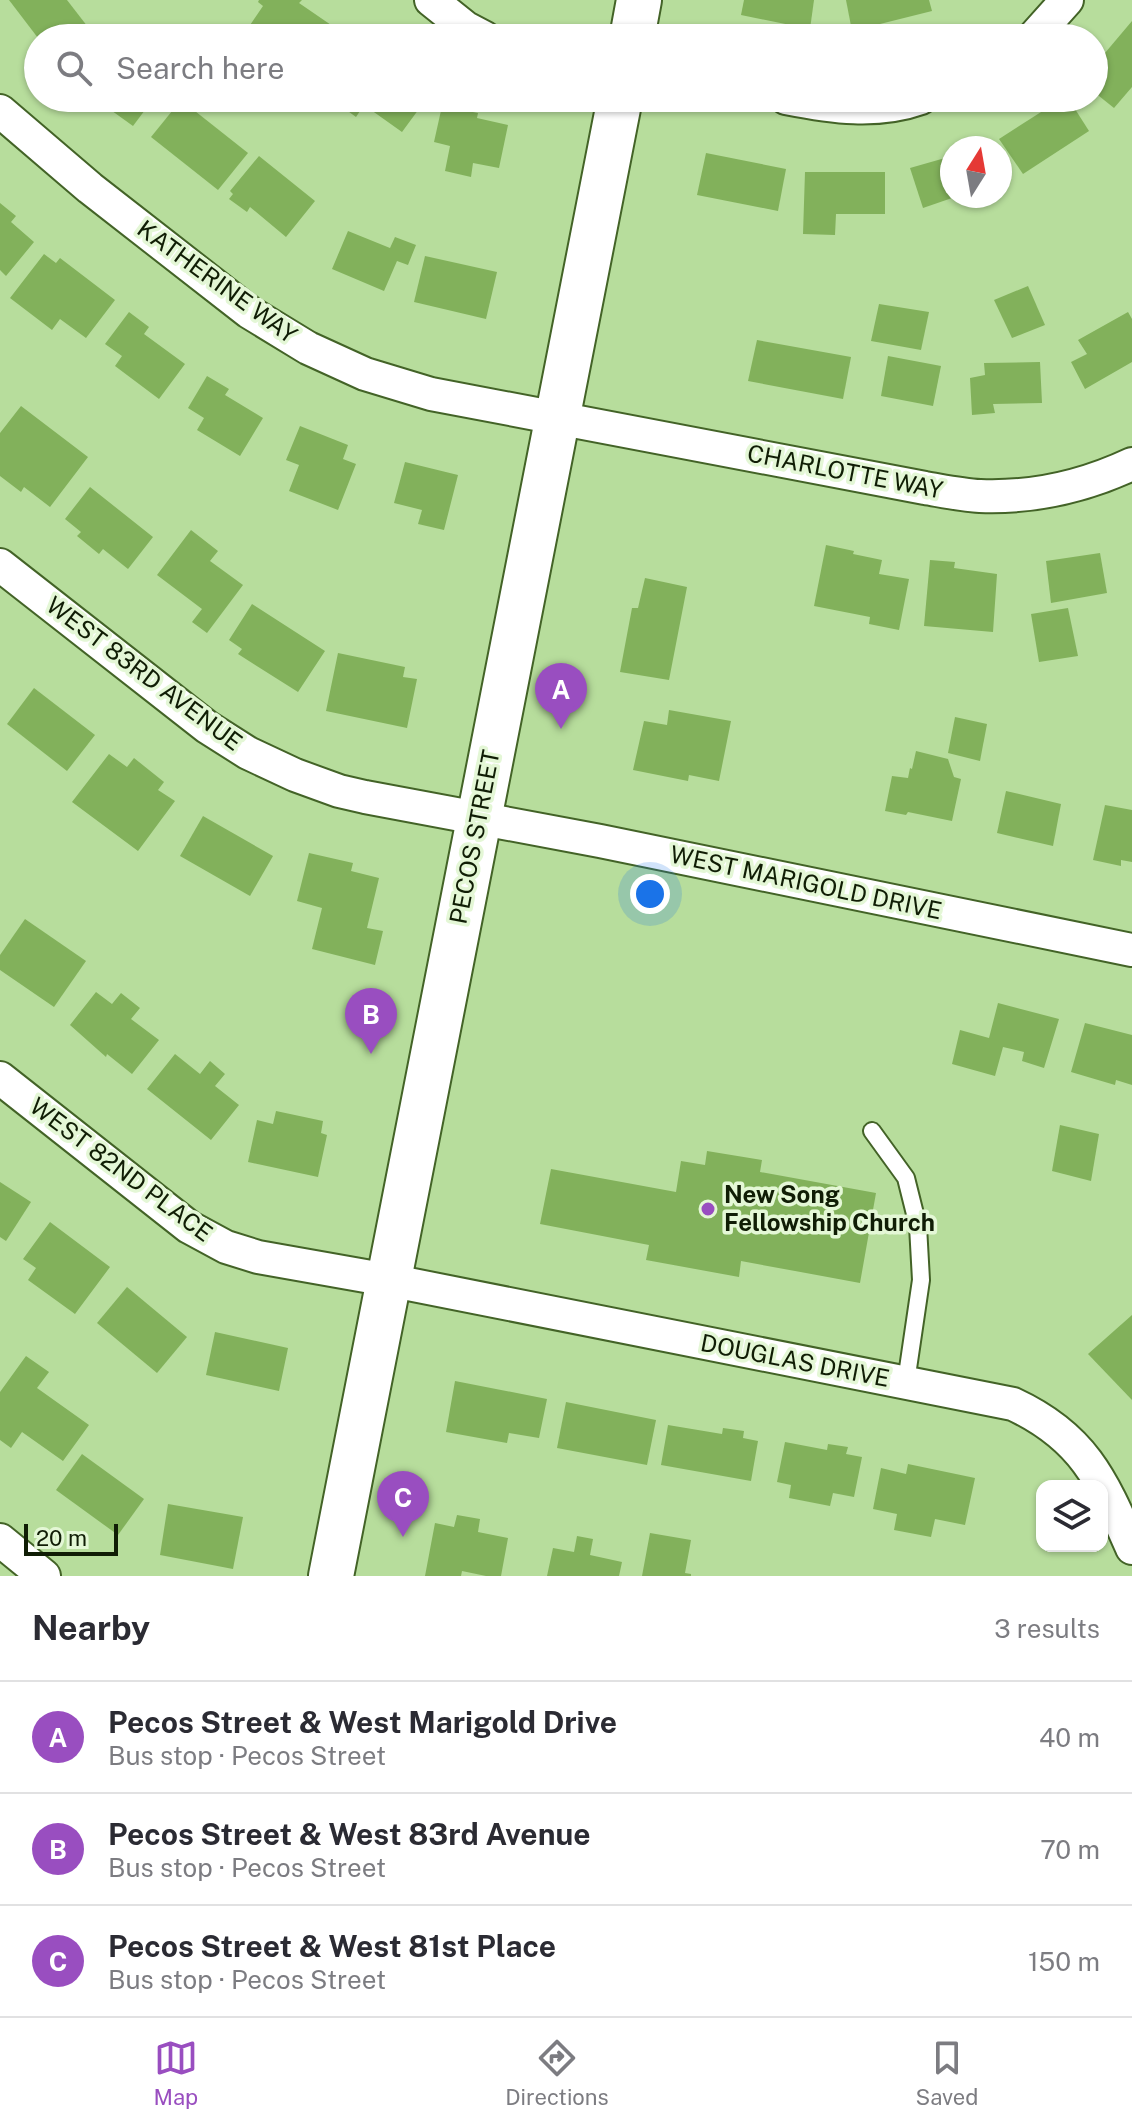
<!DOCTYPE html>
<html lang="en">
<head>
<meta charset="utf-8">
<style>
	:root { --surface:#fff; --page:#f7f7f7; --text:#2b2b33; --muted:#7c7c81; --line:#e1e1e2; --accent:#994ec0 }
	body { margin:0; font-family:"Public Sans",sans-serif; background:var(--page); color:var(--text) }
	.controls { position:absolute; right:24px; bottom:24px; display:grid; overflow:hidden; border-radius:16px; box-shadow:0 2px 6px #0004 }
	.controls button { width:72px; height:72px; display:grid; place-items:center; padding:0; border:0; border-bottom:2px solid var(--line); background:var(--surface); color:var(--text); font:40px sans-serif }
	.compass { position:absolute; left:940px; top:136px; width:72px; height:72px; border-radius:50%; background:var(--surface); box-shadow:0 2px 6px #0004; rotate:11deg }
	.scale { position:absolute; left:24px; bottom:20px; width:94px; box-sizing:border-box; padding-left:8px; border:4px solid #101d05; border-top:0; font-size:22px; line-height:28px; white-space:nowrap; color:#101d05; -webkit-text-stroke:6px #e4f7d6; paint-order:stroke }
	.you { position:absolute; left:650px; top:894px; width:28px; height:28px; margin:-20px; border:6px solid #fff; border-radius:50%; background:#1a73e8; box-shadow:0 0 0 12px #1a73e833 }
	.badge { display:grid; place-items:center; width:52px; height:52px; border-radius:50%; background:var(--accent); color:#fff; font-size:26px; font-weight:700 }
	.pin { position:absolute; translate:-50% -66px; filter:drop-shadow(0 2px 4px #0008) }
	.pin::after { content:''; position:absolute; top:42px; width:28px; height:24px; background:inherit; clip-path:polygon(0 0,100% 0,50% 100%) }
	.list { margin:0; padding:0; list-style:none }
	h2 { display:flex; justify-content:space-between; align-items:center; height:104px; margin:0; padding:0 32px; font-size:34px }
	h2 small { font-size:26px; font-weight:400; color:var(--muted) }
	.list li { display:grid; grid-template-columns:52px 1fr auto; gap:24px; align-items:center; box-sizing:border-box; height:112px; padding:0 32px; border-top:2px solid var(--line) }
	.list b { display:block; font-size:30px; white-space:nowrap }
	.list p { margin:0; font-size:26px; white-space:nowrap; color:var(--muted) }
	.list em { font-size:26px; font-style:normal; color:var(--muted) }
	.icon { flex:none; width:44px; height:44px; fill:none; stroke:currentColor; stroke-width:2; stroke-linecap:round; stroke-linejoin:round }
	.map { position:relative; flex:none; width:1132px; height:1576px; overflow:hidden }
	.search { position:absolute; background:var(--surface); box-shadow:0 2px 6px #0004; left:24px; right:24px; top:24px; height:88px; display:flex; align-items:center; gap:20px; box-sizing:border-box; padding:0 28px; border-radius:44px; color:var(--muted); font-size:30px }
	.sheet { height:440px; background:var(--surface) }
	nav { display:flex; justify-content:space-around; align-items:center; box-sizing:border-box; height:112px; border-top:2px solid var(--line); background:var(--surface); font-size:22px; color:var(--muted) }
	nav a { display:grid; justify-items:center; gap:4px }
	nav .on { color:var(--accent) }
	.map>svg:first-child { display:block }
	.building { fill:#82b15b }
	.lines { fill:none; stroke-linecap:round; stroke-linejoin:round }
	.lane-casing { stroke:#436327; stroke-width:20 }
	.street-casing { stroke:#436327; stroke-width:36 }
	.secondary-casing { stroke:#436327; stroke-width:48 }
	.lane { stroke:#fff; stroke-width:16 }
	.street { stroke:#fff; stroke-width:32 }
	.secondary { stroke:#fff; stroke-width:44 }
	.poi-dot { fill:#994ec0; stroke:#e4f7d6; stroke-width:3 }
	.labels { text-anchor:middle; stroke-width:7; stroke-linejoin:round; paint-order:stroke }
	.street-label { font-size:24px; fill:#101d05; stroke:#e4f7d6 }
	.poi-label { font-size:24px; font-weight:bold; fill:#101d05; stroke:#e4f7d6; text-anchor:start }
</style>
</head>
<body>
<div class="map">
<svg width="1132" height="1576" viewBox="0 0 1132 1576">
	<rect width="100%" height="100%" fill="#b7dd9c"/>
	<g class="building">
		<path d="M9,0H67L91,31L82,38H38Z"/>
		<path d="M259,0H302L299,3L334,27L327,38H257L246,31L263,6L258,2Z"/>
		<path d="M744,0H814L810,29L741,15Z"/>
		<path d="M846,0H929L932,11L852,31Z"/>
		<path d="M1132,21V87L1114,108L1094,92V66Z"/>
		<path d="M94,98H154L133,126Z"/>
		<path d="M330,98H427L402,132L364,105L356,117Z"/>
		<path d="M1063,98H1068L1089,131L1023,174L999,139Z"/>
		<path d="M181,100L248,153L218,190L151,137Z"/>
		<path d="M442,106L478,113L477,118L508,125L499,168L473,163L471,177L445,171L450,146L434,142Z"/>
		<path d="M706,153L786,169L778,211L697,195Z"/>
		<path d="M259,156L315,201L286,237L250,207L247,212L229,199L233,194L230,191Z"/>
		<path d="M952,156V198L923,208L910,168Z"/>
		<path d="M805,172H885V214H836L835,235L803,234Z"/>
		<path d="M0,203L16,216L11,222L34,242L6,276L0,270Z"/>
		<path d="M348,231L390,248L395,237L416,245L408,265L397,261L384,291L332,269Z"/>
		<path d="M44,254L56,263L60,258L115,300L86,338L60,319L52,330L10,298Z"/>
		<path d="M425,256L497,272L486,319L414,302Z"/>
		<path d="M1028,286L1045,325L1012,338L994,300Z"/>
		<path d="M879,304L929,312L921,350L871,341Z"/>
		<path d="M129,312L149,327L144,334L185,364L159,399L115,366L122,356L105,344Z"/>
		<path d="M1128,312L1132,319V362L1085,389L1071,362L1087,354L1078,340Z"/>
		<path d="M757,340L851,357L843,399L748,381Z"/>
		<path d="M888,356L941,366L933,406L881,396Z"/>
		<path d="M1040,362L1042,403L993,404L995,413L972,415L970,378L985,375L984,363Z"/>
		<path d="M207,376L229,389L225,395L263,418L240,456L197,430L204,418L188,408Z"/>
		<path d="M21,406L88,457L50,507L24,487L21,492L0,476V433Z"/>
		<path d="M300,426L348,445L343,459L356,464L338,510L289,491L299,465L286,460Z"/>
		<path d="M405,462L458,475L444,530L418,524L422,510L394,503Z"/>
		<path d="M90,487L153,537L128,569L103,549L99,554L77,536L81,532L65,519Z"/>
		<path d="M191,530L218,551L210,561L243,585L207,633L192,622L202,609L157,575Z"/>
		<path d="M826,545L854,551L853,554L882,560L879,574L909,579L899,630L869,624L870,617L814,606Z"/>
		<path d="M1100,553L1107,593L1051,603L1046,561Z"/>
		<path d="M930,560L955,562L954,568L997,574L993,632L924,626Z"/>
		<path d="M645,578L687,587L669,680L620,672L632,608H638Z"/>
		<path d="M252,604L325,651L298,692L238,654L242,649L229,640Z"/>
		<path d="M1068,608L1078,656L1039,662L1031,614Z"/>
		<path d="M338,653L405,667L403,677L417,679L407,728L326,711Z"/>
		<path d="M34,688L95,735L67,771L7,724Z"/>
		<path d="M669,710L731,721L719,781L689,775L688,781L633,770L644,721L667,725Z"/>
		<path d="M955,717L987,724L980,761L948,753Z"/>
		<path d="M916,751L948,759L954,777L961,779L952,821L908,812L906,815L885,811L892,776L908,778L910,768L912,769Z"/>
		<path d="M109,754L127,767L134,758L164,782L158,790L175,801L138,851L72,802Z"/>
		<path d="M1006,791L1061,804L1053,846L997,833Z"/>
		<path d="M1105,805L1132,810V862L1121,860V866L1093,860Z"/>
		<path d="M203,816L273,856L250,896L180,856Z"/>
		<path d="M309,853L353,863L351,871L379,878L367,928L383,931L375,965L312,949L322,908L297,901Z"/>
		<path d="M25,919L86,961L54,1007L0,970V955Z"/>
		<path d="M96,992L112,1004L121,993L140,1008L131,1019L159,1040L132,1074L107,1054L106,1057L70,1025Z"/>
		<path d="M998,1003L1059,1019L1044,1068L1022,1061L1024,1052L1003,1047L995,1076L952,1064L960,1030L989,1038Z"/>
		<path d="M1085,1023L1132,1035V1085L1116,1080L1115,1085L1071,1072Z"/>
		<path d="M175,1054L200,1074L210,1061L225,1074L215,1086L239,1105L211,1140L147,1089Z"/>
		<path d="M276,1111L323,1121L321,1133L327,1135L318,1177L248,1162L257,1120L273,1124Z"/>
		<path d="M1060,1125L1099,1134L1091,1181L1052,1171Z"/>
		<path d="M707,1151L762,1160L760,1172L876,1193L860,1283L741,1261L739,1277L646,1260L649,1245L540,1224L551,1169L676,1192L681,1161L705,1165Z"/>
		<path d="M0,1182L31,1202L6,1241L0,1237Z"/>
		<path d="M50,1222L110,1267L75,1314L28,1280L36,1268L23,1259Z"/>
		<path d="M127,1287L187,1337L157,1373L97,1323Z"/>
		<path d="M1132,1315V1400L1088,1354Z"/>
		<path d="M215,1332L288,1348L279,1391L206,1375Z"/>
		<path d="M26,1356L49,1372L37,1388L89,1425L63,1461L22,1432L11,1448L0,1440V1392Z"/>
		<path d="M455,1381L547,1399L539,1438L509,1433L507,1443L446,1432Z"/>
		<path d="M566,1402L656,1420L647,1465L557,1448Z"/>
		<path d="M668,1425L722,1434L723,1428L744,1431L743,1438L758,1441L751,1481L661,1465Z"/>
		<path d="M785,1442L827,1450L828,1444L848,1447L846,1454L862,1457L854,1497L833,1493L830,1506L789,1498L791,1485L777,1482Z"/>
		<path d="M82,1454L144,1499L118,1535L56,1490Z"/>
		<path d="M908,1464L975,1478L965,1525L935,1519L931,1537L894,1530L897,1514L873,1509L881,1468L906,1474Z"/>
		<path d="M168,1504L243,1517L233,1569L160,1555Z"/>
		<path d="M457,1515L480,1519L478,1532L508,1538L501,1576H486L462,1571L461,1576H425L435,1523L454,1527Z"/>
		<path d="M650,1533L691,1540L685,1573L691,1574V1576H642Z"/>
		<path d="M577,1536L593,1539L590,1555L622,1562L619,1576H547L553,1548L574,1552Z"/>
	</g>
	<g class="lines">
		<g class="lane-casing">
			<path id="lane" d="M872,1131L906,1178L918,1226L921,1280L906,1382"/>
		</g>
		<g class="street-casing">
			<g id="street">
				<path d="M431,0L466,28L485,38"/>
				<path d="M1033,38L1067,0"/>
				<path d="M786,98C832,107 876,114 921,98"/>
				<path d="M0,111L90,188L249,312L308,348L365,374L431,394L925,488C943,491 962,495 980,496C1032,498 1085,486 1132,464"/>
				<path d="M0,565L207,727L248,753L295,775L339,791L365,797L600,841L1132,950"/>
				<path d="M0,1078L189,1227L226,1247L258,1257L388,1280L1013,1404C1084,1437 1102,1480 1132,1548"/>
				<path d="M0,1540L44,1576"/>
			</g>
		</g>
		<g class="secondary-casing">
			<g id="secondary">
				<path d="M632,38L639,0"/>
				<path d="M331,1576L620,98"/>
			</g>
		</g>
		<use href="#lane" class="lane"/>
		<use href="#street" class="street"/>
		<use href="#secondary" class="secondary"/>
	</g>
	<circle class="poi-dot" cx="708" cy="1209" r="8"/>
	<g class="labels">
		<g class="street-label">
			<text transform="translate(217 282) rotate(36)" y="8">KATHERINE WAY</text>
			<text transform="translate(845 472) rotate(11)" y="8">CHARLOTTE WAY</text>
			<text transform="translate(144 674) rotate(37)" y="8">WEST 83RD AVENUE</text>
			<text transform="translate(475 837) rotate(-79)" y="8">PECOS STREET</text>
			<text transform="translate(806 883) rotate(12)" y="8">WEST MARIGOLD DRIVE</text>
			<text transform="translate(121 1170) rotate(37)" y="8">WEST 82ND PLACE</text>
			<text transform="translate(795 1361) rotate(11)" y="8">DOUGLAS DRIVE</text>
		</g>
		<g class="poi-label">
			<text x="724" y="1203">New Song<tspan x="724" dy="28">Fellowship Church</tspan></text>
		</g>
	</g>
</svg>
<div class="controls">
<button><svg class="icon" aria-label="layers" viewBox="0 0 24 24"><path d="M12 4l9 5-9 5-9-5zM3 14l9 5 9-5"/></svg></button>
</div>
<svg class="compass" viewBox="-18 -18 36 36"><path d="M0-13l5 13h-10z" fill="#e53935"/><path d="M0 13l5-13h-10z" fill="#7c7c81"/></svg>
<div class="scale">20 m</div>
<div class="you"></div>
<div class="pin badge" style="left:561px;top:729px">A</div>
<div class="pin badge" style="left:371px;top:1054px">B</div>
<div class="pin badge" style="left:403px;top:1537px">C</div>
<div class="search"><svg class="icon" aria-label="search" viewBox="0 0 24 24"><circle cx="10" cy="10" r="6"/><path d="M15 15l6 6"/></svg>Search here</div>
</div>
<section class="sheet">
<h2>Nearby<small>3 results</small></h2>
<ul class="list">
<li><span class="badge">A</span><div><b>Pecos Street &amp; West Marigold Drive</b><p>Bus stop · Pecos Street</p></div><em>40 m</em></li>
<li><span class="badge">B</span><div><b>Pecos Street &amp; West 83rd Avenue</b><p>Bus stop · Pecos Street</p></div><em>70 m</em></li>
<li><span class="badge">C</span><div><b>Pecos Street &amp; West 81st Place</b><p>Bus stop · Pecos Street</p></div><em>150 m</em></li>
</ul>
</section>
<nav>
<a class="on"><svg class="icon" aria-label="map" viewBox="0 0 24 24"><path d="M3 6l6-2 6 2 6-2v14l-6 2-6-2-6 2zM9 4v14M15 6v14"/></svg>Map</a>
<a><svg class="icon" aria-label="directions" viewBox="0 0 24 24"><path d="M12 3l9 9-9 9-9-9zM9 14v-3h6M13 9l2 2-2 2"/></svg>Directions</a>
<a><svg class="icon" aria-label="saved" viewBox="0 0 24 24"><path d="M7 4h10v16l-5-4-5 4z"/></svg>Saved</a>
</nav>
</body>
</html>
